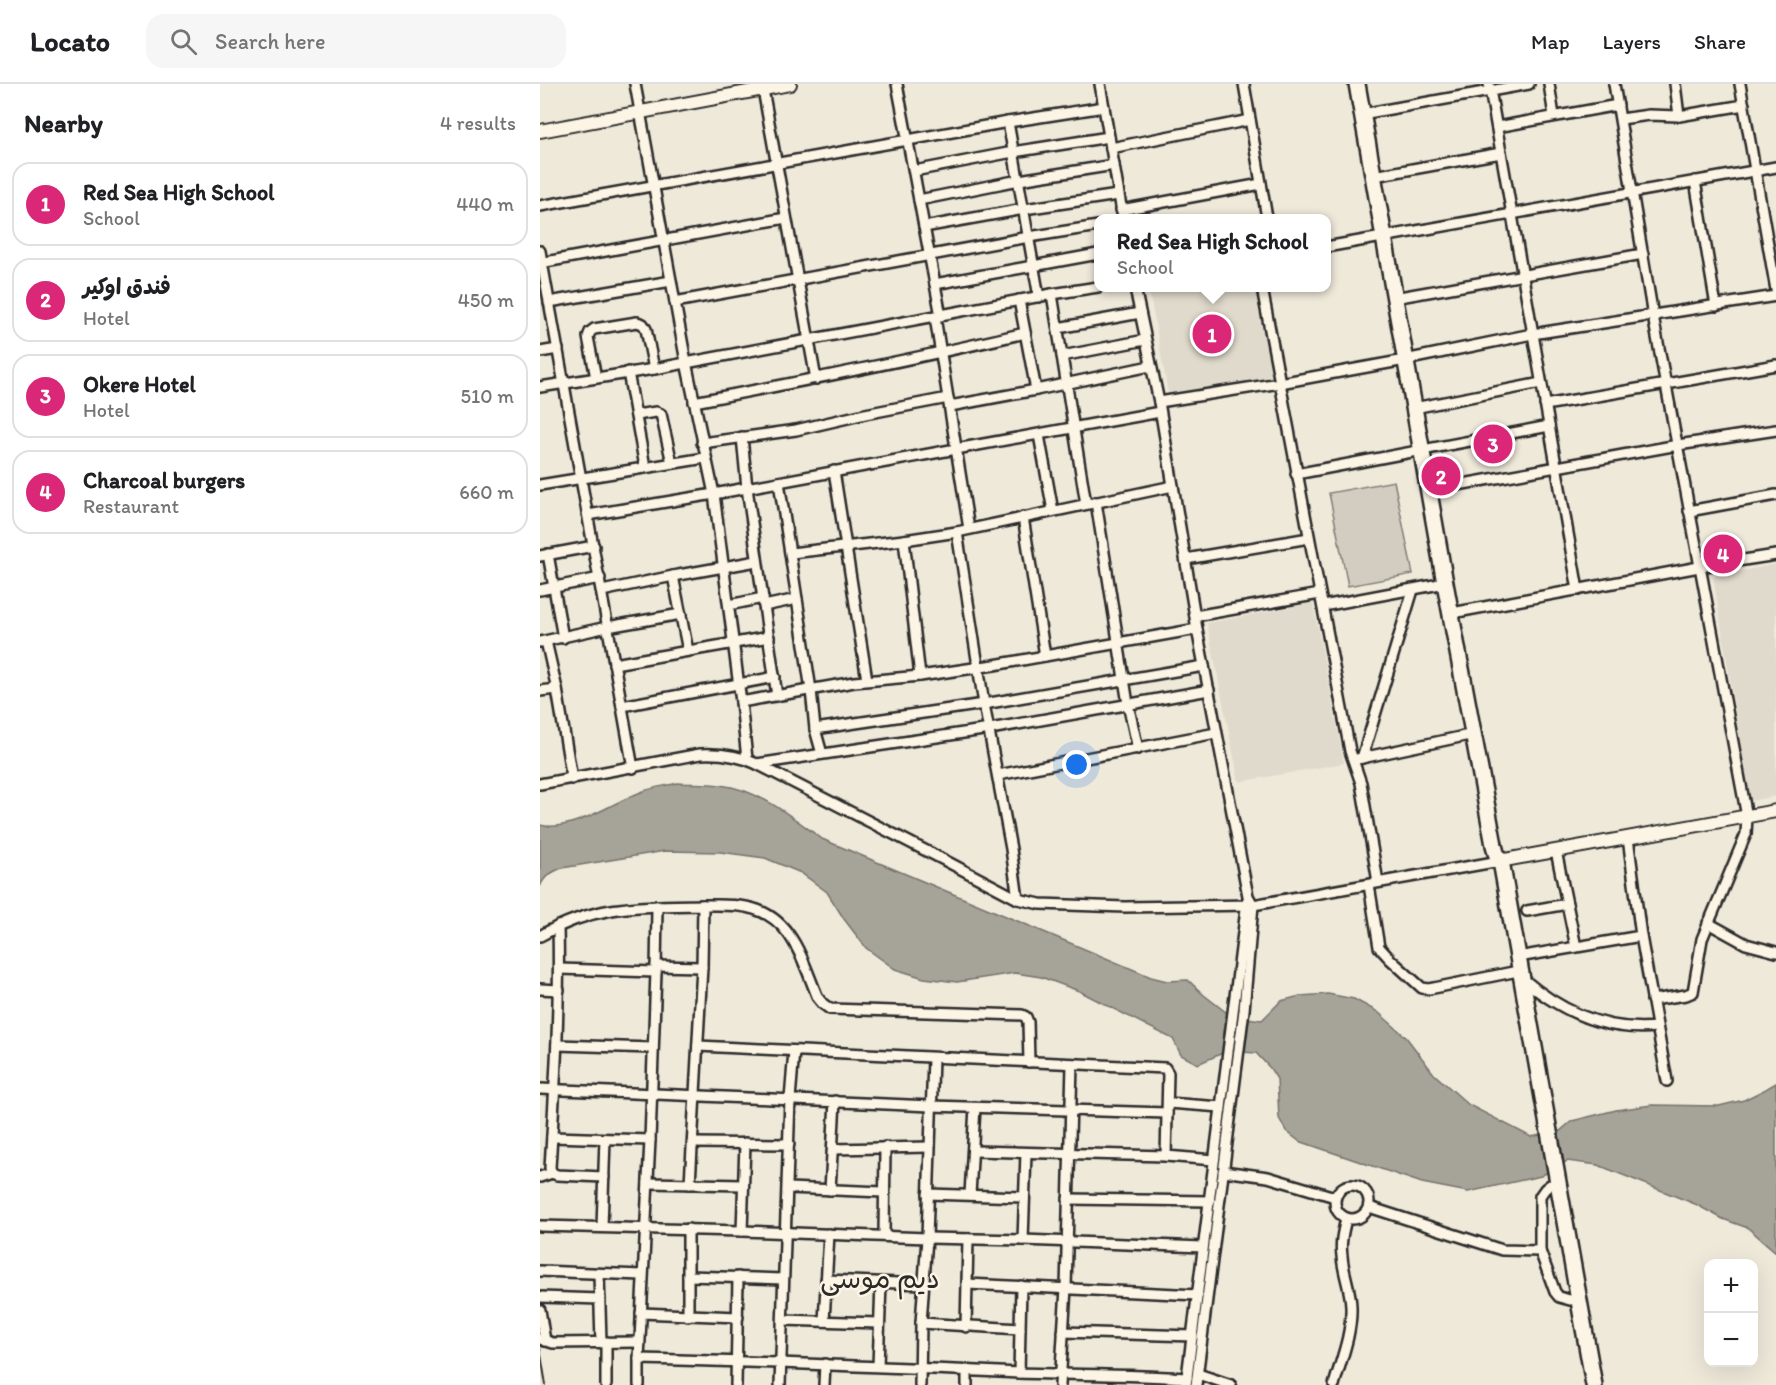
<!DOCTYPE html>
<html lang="en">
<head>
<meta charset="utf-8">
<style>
	:root { --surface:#fff; --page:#f6f6f6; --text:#202124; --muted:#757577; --line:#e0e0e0; --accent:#db2777 }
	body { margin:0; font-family:Itim,"Playpen Sans Arabic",sans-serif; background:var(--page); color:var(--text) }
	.controls { position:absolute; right:18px; bottom:18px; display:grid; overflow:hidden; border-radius:12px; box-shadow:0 6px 24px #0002 }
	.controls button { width:54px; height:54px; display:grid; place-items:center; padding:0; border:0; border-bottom:2px solid var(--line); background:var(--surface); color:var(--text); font:30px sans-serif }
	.you { position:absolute; left:537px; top:681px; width:21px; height:21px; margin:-15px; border:4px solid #fff; border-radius:50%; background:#1a73e8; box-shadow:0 0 0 9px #1a73e833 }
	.badge { display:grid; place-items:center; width:39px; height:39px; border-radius:50%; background:var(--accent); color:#fff; font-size:20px; font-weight:700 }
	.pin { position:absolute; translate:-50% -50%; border:3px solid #fff; box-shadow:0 2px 6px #0006 }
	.popup { position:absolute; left:554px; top:130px; width:237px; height:78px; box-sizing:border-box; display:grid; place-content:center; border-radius:12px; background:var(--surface); filter:drop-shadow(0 2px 4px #0005); font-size:20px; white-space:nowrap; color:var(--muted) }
	.popup b { font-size:22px; color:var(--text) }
	.popup::after { content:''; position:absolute; left:50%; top:100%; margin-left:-12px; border:12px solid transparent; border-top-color:var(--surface) }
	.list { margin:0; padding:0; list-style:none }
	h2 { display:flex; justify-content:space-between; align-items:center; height:78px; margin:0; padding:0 24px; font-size:26px }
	h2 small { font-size:20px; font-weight:400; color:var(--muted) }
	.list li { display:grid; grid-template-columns:39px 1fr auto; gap:18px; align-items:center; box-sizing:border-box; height:84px; margin:0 12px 12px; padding:0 12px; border:2px solid var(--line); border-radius:18px }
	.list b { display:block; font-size:22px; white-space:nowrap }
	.list p { margin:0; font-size:20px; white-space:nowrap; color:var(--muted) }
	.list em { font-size:20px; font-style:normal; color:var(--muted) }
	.icon { flex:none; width:33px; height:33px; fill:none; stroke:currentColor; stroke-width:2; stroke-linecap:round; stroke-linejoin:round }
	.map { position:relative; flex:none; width:1236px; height:1301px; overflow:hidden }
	header { display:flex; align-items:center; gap:36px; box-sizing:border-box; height:84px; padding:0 30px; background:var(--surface); border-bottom:2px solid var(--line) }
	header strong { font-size:28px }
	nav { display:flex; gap:33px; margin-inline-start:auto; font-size:21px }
	.search { width:420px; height:54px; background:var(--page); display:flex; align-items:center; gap:15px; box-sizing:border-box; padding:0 21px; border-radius:18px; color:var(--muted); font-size:22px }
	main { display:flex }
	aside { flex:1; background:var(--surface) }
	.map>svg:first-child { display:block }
	.built { fill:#e0dacc }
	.green { fill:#d2cdc0; stroke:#7e7c76; stroke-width:1.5 }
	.water { fill:#a6a399; stroke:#75736d; stroke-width:1.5 }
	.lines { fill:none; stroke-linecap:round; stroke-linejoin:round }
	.minor-casing { stroke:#2b2b2b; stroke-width:14 }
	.major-casing { stroke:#2b2b2b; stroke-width:16 }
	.highway-casing { stroke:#2b2b2b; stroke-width:20 }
	.minor { stroke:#fcf5e5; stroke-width:9 }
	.major { stroke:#fcf5e5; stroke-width:12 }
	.highway { stroke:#fcf5e5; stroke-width:15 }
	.rail { stroke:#2b2b2b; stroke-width:2 }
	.labels { text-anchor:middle; stroke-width:5; stroke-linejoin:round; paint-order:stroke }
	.quarter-label { font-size:28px; fill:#2b2b2b; stroke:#fcf5e5 }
</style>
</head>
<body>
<header>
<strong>Locato</strong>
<div class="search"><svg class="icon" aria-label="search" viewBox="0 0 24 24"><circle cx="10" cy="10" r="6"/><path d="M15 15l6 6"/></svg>Search here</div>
<nav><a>Map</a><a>Layers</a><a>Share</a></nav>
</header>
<main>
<aside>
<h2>Nearby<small>4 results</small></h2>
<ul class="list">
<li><span class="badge">1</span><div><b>Red Sea High School</b><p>School</p></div><em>440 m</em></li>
<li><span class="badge">2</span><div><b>فندق اوكير</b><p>Hotel</p></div><em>450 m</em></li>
<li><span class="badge">3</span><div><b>Okere Hotel</b><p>Hotel</p></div><em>510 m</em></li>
<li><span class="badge">4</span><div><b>Charcoal burgers</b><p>Restaurant</p></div><em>660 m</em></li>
</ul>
</aside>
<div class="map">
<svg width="1236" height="1301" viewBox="0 0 1236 1301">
	<rect width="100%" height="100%" fill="#efe9da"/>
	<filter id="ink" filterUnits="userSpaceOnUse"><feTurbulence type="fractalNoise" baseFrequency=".0167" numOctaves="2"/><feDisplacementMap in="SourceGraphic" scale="12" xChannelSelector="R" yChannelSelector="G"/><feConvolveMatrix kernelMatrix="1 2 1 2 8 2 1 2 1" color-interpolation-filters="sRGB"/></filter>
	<g filter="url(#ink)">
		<g class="built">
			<path d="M620,204H716L735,294L629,314L609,206Z"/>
			<path d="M1236,480V712L1210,717L1173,493Z"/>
			<path d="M773,519L804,679L699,698L667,539Z"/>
		</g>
		<path class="green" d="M854,397L873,490L808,502L789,409Z"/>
		<path class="water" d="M138,699C152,700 166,699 180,701C218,705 252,733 282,755L611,893L627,897L648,896L664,911L691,932L722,936L741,917L760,912L788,910L814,915L838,928L866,953L894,990L929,1021L991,1053L1020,1047L1032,1037L1076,1026L1112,1021L1179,1022L1204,1016L1224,1006L1236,999V1168L1208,1144L1183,1135L1155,1120L1058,1081L1027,1077L1001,1092L928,1108L882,1099L759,1057L746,1047L739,1034L737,995L730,984L716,969L687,967L658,980L641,971L633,955L539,907L501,893L475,889L417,898L384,894L355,885L326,864L304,835L287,808L261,789L225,774L180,768L125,767L22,784C12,788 4,792 0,803V741C31,749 73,718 101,708C113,703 126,702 138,699Z"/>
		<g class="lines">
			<g class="minor-casing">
				<g id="minor">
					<path d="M95,0L146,278L174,410L201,618L207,675"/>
					<path d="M222,0L276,295"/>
					<path d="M357,0L401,232"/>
					<path d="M560,0L583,134"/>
					<path d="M704,0L727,134"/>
					<path d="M949,0L1038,506"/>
					<path d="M1009,0L1014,32"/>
					<path d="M1074,0L1113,232L1207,733L1206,750L1162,855L1153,908L1146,911L1112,916"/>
					<path d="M1135,0L1139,32"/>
					<path d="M1200,0L1236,206"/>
					<path d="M822,30L989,0"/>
					<path d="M1081,35L1109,31L1139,32L1204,21"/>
					<path d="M468,38L499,213"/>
					<path d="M957,43L1078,21"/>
					<path d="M571,64L710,36"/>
					<path d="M374,87L473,68L569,53"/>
					<path d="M834,92L961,69"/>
					<path d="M1155,97L1176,222"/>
					<path d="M379,116L479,96L574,81"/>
					<path d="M0,122L468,38L564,23"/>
					<path d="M581,126L721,100"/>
					<path d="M384,143L484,125L578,111"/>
					<path d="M786,163L1236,83"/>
					<path d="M0,167L93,684"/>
					<path d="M0,179L246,134"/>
					<path d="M395,200L558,170"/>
					<path d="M595,204L619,318L657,545L708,812L713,821L704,926L656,1301"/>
					<path d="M722,204L810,667L821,699L838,798"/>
					<path d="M512,210L546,420"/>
					<path d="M854,214L1103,170"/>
					<path d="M479,216L496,306"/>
					<path d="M9,218L131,197"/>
					<path d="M135,218L489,153L558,142"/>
					<path d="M395,233L429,445"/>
					<path d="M518,244L600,229"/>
					<path d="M0,268L18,265"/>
					<path d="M522,272L605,256"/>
					<path d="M88,288L105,383"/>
					<path d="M56,294L48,253L50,248L54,245L97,238L103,240L106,245L114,285"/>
					<path d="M0,303L114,285L512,210L558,203"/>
					<path d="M154,318C265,297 375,275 485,249"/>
					<path d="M619,318L740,299L865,276L992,250L1236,212"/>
					<path d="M1005,321L1236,281"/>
					<path d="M410,322L496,306L610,282"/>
					<path d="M874,324L1001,299"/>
					<path d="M96,331L116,328L121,330L132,379"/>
					<path d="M499,351L513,427"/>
					<path d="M202,353L207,404L237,612"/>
					<path d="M162,359L256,346L325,330L408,314"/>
					<path d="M294,387L327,596"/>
					<path d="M756,390L1009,342"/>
					<path d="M239,398L271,606L275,645L282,670"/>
					<path d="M0,401L165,374"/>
					<path d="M890,406L1138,361L1236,346"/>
					<path d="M556,418L588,620L598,665"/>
					<path d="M1149,427L1236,411"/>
					<path d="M48,431L174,410L416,365L620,328"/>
					<path d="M483,433L505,572"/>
					<path d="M417,448L444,620L471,765L478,815"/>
					<path d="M364,456L380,592"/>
					<path d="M251,469L364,456L417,448L633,402"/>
					<path d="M8,470L23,554"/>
					<path d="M0,472L54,462"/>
					<path d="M646,475L769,454"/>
					<path d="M133,492L148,567"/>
					<path d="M0,506L60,494"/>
					<path d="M62,507L133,492L217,477"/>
					<path d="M189,521L223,514"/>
					<path d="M224,522L257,515"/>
					<path d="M783,522L905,499"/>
					<path d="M912,529L1159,483L1236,471"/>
					<path d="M655,532L780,510"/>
					<path d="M6,557L17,605L32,695"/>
					<path d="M0,558L67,543L141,530"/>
					<path d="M74,580L229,553"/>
					<path d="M0,607L17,605"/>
					<path d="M201,618L314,598L380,592L454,581L657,545"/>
					<path d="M82,622L235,593"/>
					<path d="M275,645L444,620L664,582"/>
					<path d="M822,674L873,506"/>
					<path d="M817,675L934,650"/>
					<path d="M217,680L450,645L669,606"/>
					<path d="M458,691L676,649"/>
					<path d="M0,700L160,670C180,669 198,671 217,680L404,776L478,815L500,820L585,823L713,821L954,778"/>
					<path d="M1088,754L1101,852L1127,997"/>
					<path d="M1016,767L1036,863"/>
					<path d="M829,801L839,863L850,875L882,904L889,905L973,888"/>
					<path d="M163,821C177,821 192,820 206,823C252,831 262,876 278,914L283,920L290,925L482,931L486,933L488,938L489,978"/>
					<path d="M987,827L1027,820"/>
					<path d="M1168,839L1206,860L1236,868"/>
					<path d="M18,842C20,923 15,1003 10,1084L12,1089L17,1091L64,1093"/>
					<path d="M0,852C55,820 101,822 163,821L162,883L150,1100"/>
					<path d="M978,873L1101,852"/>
					<path d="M116,882L162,883"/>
					<path d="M19,885L116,888"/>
					<path d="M982,894C1020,927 1066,948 1117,943"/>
					<path d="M0,905L19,906"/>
					<path d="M17,961L113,964"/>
					<path d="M158,962L625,984L628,989L626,1072L674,1076"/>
					<path d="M0,1005L391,1022L627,1029"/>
					<path d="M628,1019L681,1023"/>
					<path d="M12,1053L110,1056"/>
					<path d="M153,1059L249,1060"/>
					<path d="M293,1065L389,1063"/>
					<path d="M433,1067L626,1072"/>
					<path d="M683,1087L728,1093L795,1113"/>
					<path d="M0,1093L12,1089"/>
					<path d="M108,1099L203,1101"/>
					<circle cx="812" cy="1118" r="17"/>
					<path d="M1010,1101L1005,1105L1000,1112V1167L1015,1208L1019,1213L1030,1216"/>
					<path d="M248,1104L343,1108"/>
					<path d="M290,1106L295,1017"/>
					<path d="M388,1110L483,1113"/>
					<path d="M430,1111L435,1023"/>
					<path d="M528,1115L670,1117"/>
					<path d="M829,1123L962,1166L1000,1167"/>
					<path d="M0,1142L202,1147L387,1154L483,1156L663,1163"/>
					<path d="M62,1143L65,1055"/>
					<path d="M202,1147L205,1059"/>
					<path d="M344,1152L345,1063"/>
					<path d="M483,1156L486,1069"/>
					<path d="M0,1187L102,1191"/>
					<path d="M59,1190L61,1258"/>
					<path d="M148,1192L243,1195"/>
					<path d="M286,1196L383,1200"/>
					<path d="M427,1200L658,1211"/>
					<path d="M0,1213L60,1215"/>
					<path d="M0,1226L5,1257"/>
					<path d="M101,1229L198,1233"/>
					<path d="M148,1232V1145"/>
					<path d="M243,1236L338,1239"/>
					<path d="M284,1237L289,1150"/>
					<path d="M381,1239L480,1245"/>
					<path d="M426,1243L428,1155"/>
					<path d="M523,1248L653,1252"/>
					<path d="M0,1255L13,1259L99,1258"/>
					<path d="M66,1258V1301"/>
					<path d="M99,1275C226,1278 352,1283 479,1289C535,1291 591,1290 647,1294"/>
					<path d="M338,1282L341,1199"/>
					<path d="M479,1289L481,1202"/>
					<path d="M658,1290L691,1301"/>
					<path d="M99,1301V1275L110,1056L116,888L117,822"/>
					<path d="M196,1301L198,1193"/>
					<path d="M240,1301L250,1015L254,967"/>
					<path d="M284,1301L285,1280"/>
					<path d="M380,1301L381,1239L387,1154L393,974"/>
					<path d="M427,1301V1286"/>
					<path d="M520,1301L526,1204L532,980"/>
					<path d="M646,1301L707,817"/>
					<path d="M794,1301C801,1276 812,1250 811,1223C811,1206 803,1189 802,1172C800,1159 803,1147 806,1135"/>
				</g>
			</g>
			<g class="major-casing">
				<g id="major">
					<path d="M0,47L250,0"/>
					<path d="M954,778L1236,727"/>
				</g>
			</g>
			<g class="highway-casing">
				<path id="highway" d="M817,0L905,499L954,761L956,769L961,777L1054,1301"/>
			</g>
			<use href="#minor" class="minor"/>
			<use href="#major" class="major"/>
			<use href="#highway" class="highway"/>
			<path class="rail" d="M0,1265L6,1301"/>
		</g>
	</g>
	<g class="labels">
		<g class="quarter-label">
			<text x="340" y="1204">ديم موسى</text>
		</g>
	</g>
</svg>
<div class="controls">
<button>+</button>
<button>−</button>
</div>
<div class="you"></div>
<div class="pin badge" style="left:672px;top:250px">1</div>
<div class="popup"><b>Red Sea High School</b>School</div>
<div class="pin badge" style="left:901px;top:392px">2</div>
<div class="pin badge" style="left:953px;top:360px">3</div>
<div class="pin badge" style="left:1183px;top:470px">4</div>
</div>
</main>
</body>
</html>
